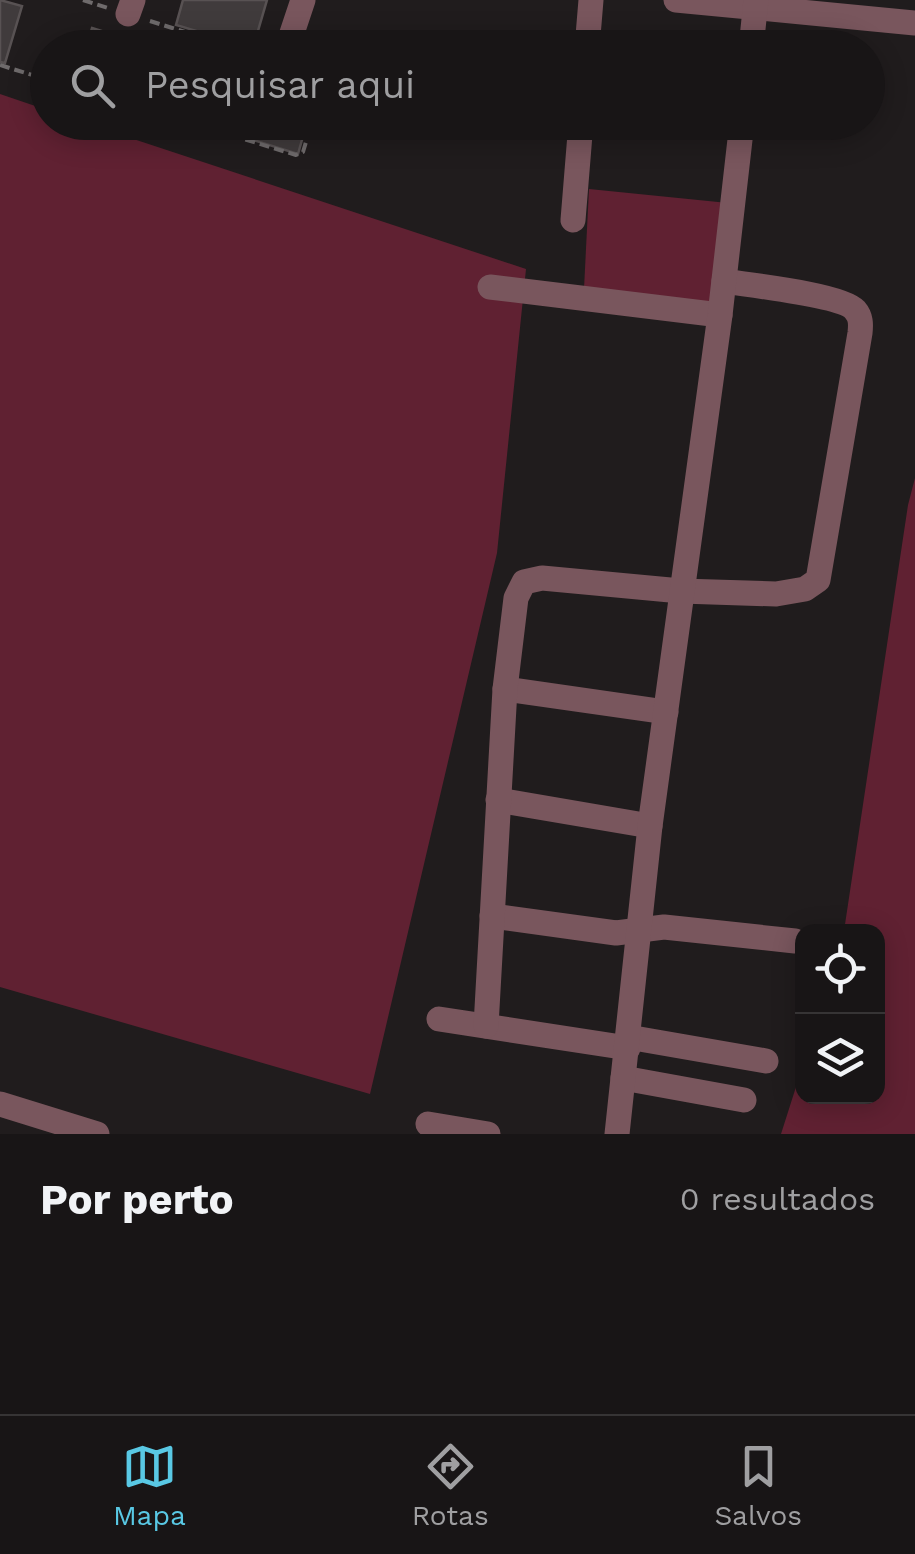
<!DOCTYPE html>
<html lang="pt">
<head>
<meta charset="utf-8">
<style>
	:root { --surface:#181516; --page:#211e1f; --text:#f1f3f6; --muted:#9f9fa1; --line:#363435; --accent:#59c8e4 }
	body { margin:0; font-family:"Work Sans",sans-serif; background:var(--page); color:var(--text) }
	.controls { position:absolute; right:30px; bottom:30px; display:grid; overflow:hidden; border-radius:20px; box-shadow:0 5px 25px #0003 }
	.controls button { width:90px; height:90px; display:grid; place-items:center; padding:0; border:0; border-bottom:2px solid var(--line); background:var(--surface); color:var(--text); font:50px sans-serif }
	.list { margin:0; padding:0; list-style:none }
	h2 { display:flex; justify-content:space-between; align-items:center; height:130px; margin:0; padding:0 40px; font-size:42px }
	h2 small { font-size:32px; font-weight:400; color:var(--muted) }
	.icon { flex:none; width:55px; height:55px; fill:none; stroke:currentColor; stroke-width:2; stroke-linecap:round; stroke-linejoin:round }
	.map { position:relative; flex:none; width:915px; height:1134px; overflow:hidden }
	.search { position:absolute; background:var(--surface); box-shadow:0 5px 25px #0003; left:30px; right:30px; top:30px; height:110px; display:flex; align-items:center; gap:25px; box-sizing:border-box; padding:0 35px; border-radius:55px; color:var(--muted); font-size:38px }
	.sheet { height:280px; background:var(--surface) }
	nav { display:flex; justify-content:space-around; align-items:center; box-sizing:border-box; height:140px; border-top:2px solid var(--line); background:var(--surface); font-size:28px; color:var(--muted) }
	nav a { display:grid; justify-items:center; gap:5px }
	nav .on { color:var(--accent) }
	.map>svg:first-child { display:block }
	.green { fill:#602132 }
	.building { fill:#403b3c; stroke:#585253; stroke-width:2.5 }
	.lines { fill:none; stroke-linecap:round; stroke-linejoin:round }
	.path { stroke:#6f6b6c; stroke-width:4; stroke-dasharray:10 5; stroke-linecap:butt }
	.minor { stroke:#79565d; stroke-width:25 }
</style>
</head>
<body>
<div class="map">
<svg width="915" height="1134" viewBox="0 0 915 1134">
	<rect width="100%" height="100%" fill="#201c1d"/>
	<g class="green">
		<path d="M0,94L47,110L48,122L85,123L526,269L497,553L370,1094L0,987Z"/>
		<path d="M589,189L728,203L714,309L584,289Z"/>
		<path d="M915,478V1134H781L802,1068V1096H878V932L844,931L908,505Z"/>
	</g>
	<g class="building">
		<path d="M0,0L22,6L5,63L0,62Z"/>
		<path d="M183,0H267L253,48L176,25Z"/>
		<path d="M92,28L156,48H86Z"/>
		<path d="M224,122H307L298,154L221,130Z"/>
	</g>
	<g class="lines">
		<g class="path">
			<path d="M83,0L108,8"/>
			<path d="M150,21L236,48"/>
			<path d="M0,65L48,80"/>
			<path d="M188,122L296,155L303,152L312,122"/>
		</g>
		<g class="minor">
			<path d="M676,0L915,23"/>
			<path d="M128,14L133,0"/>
			<path d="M287,48L303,0"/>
			<path d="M587,48L591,0"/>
			<path d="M751,48L756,0"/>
			<path d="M573,220L581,122"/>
			<path d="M490,287L720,315"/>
			<path d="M505,689L666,712"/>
			<path d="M498,800L650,826"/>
			<path d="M492,916L616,933L664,927L795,941"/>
			<path d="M439,1019L628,1048"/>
			<path d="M486,1026L505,689L516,598L524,582L542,578L681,591L776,594L805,589L818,580L860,333C861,324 861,317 855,310C842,295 748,285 724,281"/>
			<path d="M628,1037L766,1061"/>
			<path d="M623,1078L744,1100"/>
			<path d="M0,1104L97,1134"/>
			<path d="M428,1124L488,1134"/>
			<path d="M617,1134L650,826L720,315L742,122"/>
		</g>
	</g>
</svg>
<div class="controls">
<button><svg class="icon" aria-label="locate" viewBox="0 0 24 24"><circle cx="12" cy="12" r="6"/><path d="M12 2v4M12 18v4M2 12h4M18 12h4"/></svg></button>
<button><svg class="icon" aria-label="layers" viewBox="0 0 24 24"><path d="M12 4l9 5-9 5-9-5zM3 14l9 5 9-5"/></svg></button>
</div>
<div class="search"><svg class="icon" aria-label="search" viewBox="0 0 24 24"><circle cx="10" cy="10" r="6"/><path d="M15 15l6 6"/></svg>Pesquisar aqui</div>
</div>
<section class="sheet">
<h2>Por perto<small>0 resultados</small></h2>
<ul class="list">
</ul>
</section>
<nav>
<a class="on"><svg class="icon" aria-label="map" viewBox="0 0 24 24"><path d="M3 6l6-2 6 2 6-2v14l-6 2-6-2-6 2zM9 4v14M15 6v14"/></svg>Mapa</a>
<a><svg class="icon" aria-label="directions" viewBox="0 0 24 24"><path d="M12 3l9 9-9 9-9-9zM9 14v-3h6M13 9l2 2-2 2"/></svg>Rotas</a>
<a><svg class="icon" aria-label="saved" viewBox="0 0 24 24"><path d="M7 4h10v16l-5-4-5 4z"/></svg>Salvos</a>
</nav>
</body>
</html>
